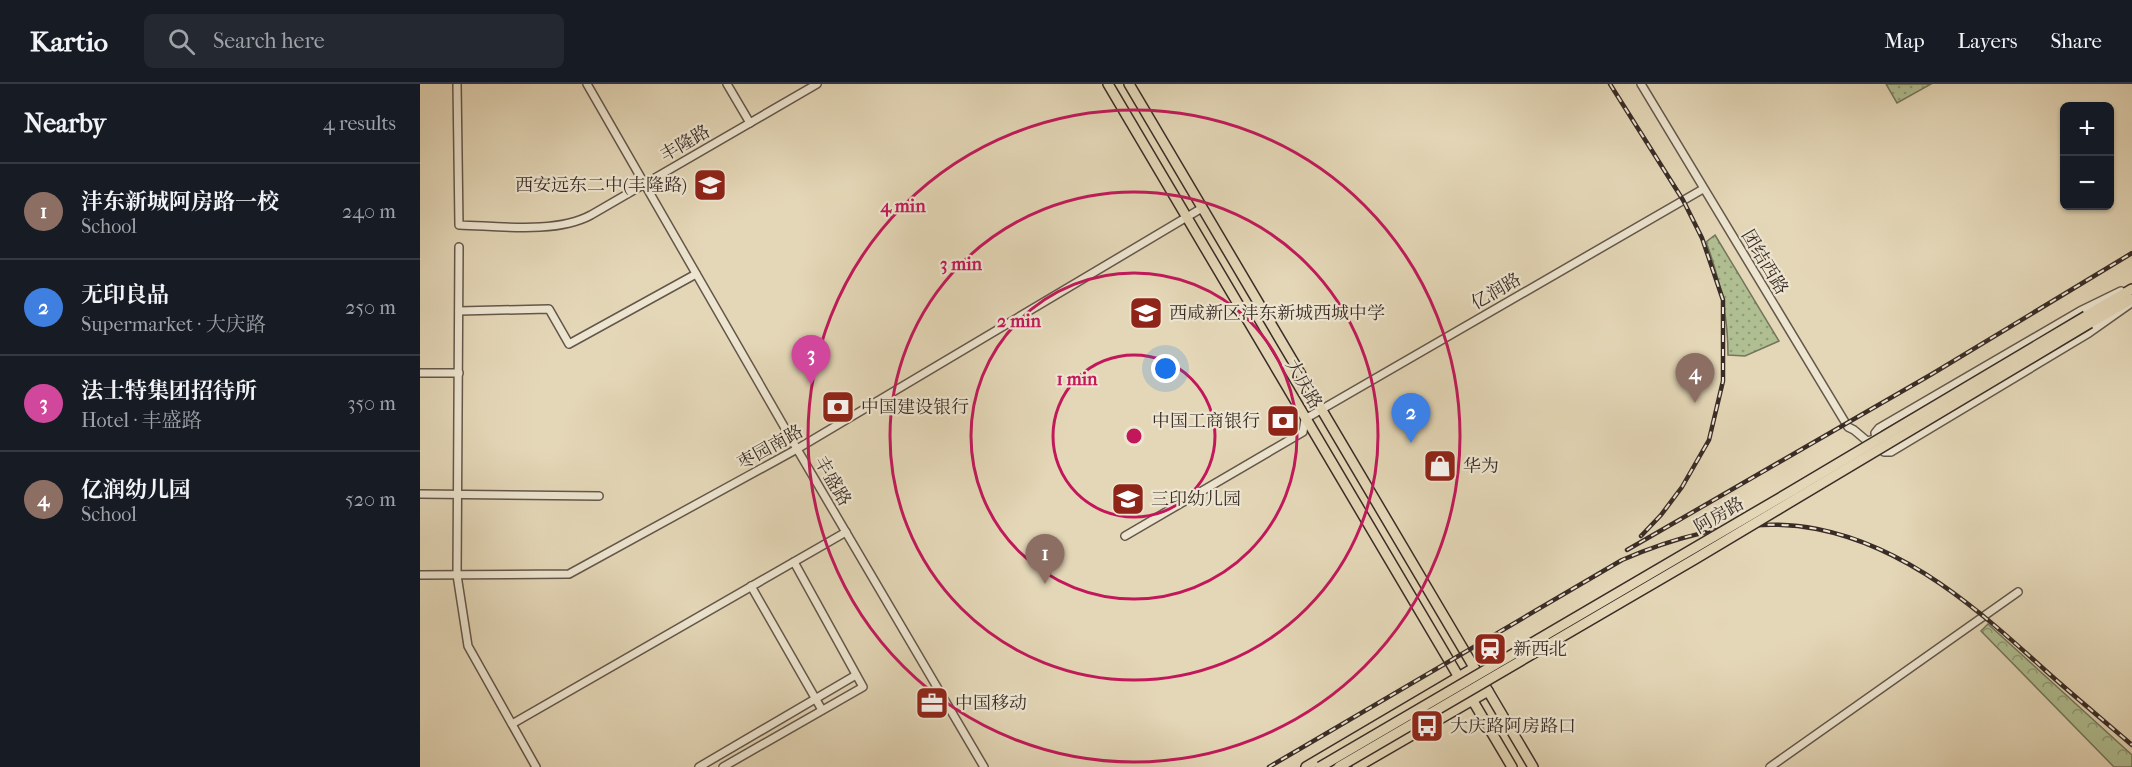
<!DOCTYPE html>
<html lang="en">
<head>
<meta charset="utf-8">
<style>
	:root { --surface:#171b24; --page:#242831; --text:#f1f3f6; --muted:#9ea1a6; --line:#363941; --accent:#2563eb }
	body { margin:0; font-family:"IM FELL French Canon","Noto Serif SC",serif; background:var(--page); color:var(--text) }
	.controls { position:absolute; right:18px; top:18px; display:grid; overflow:hidden; border-radius:9px; box-shadow:0 2px 4px #0004 }
	.controls button { width:54px; height:54px; display:grid; place-items:center; padding:0; border:0; border-bottom:2px solid var(--line); background:var(--surface); color:var(--text); font:30px sans-serif }
	.you { position:absolute; left:746px; top:285px; width:21px; height:21px; margin:-15px; border:4px solid #fff; border-radius:50%; background:#1a73e8; box-shadow:0 0 0 9px #1a73e833 }
	.badge { display:grid; place-items:center; width:39px; height:39px; border-radius:50%; background:var(--accent); color:#fff; font-size:20px; font-weight:700 }
	.pin { position:absolute; translate:-50% -50px; filter:drop-shadow(0 2px 3px #0008) }
	.pin::after { content:''; position:absolute; top:32px; width:21px; height:18px; background:inherit; clip-path:polygon(0 0,100% 0,50% 100%) }
	.list { margin:0; padding:0; list-style:none }
	h2 { display:flex; justify-content:space-between; align-items:center; height:78px; margin:0; padding:0 24px; font-size:26px }
	h2 small { font-size:20px; font-weight:400; color:var(--muted) }
	.list li { display:grid; grid-template-columns:39px 1fr auto; gap:18px; align-items:center; box-sizing:border-box; height:96px; padding:0 24px; border-top:2px solid var(--line) }
	.list b { display:block; font-size:22px; white-space:nowrap }
	.list p { margin:0; font-size:20px; white-space:nowrap; color:var(--muted) }
	.list em { font-size:20px; font-style:normal; color:var(--muted) }
	.icon { flex:none; width:33px; height:33px; fill:none; stroke:currentColor; stroke-width:2; stroke-linecap:round; stroke-linejoin:round }
	.map { position:relative; flex:none; width:1712px; height:683px; overflow:hidden }
	header { display:flex; align-items:center; gap:36px; box-sizing:border-box; height:84px; padding:0 30px; background:var(--surface); border-bottom:2px solid var(--line) }
	header strong { font-size:28px }
	nav { display:flex; gap:33px; margin-inline-start:auto; font-size:21px }
	.search { width:420px; height:54px; background:var(--page); display:flex; align-items:center; gap:15px; box-sizing:border-box; padding:0 21px; border-radius:9px; color:var(--muted); font-size:22px }
	main { display:flex }
	aside { flex:1; background:var(--surface) }
	.map>svg:first-child { display:block }
	.grass { fill:url(#grass-dots); stroke:#74765c; stroke-width:1.5 }
	.forest { fill:url(#forest-crowns); stroke:#74765c; stroke-width:1.5 }
	.lines { fill:none; stroke-linecap:round; stroke-linejoin:round }
	.minor-casing { stroke:#64574b; stroke-width:10 }
	.major-casing { stroke:#392c27; stroke-width:12 }
	.minor { stroke:#ede5d0; stroke-width:7 }
	.major { stroke:#e4d7b7; stroke-width:9 }
	.rail-casing { stroke:#392c27; stroke-width:4.5 }
	.rail { stroke:#ede5d0; stroke-width:2; stroke-dasharray:7; stroke-linecap:butt }
	.major-bridge-casing { stroke:#392c27; stroke-width:12; stroke-linecap:butt }
	.major-bridge { stroke:#e4d7b7; stroke-width:9 }
	.ring { fill:none; stroke:#c2185b; stroke-width:3 }
	.labels { text-anchor:middle; stroke-width:4.5; stroke-linejoin:round; paint-order:stroke }
	.street-label { font-size:18px; fill:#392c27; stroke:#ede5d0 }
	.poi-label { font-size:18px; fill:#392c27; stroke:#ede5d0; text-anchor:start }
	.centre { fill:#c2185b; stroke:#ede5d0; stroke-width:3 }
	.ring-label { font-size:18px; text-anchor:middle; font-weight:bold; fill:#c2185b; stroke:#ede5d0; stroke-width:4.5; stroke-linejoin:round; paint-order:stroke }
</style>
</head>
<body>
<header>
<strong>Kartio</strong>
<div class="search"><svg class="icon" aria-label="search" viewBox="0 0 24 24"><circle cx="10" cy="10" r="6"/><path d="M15 15l6 6"/></svg>Search here</div>
<nav><a>Map</a><a>Layers</a><a>Share</a></nav>
</header>
<main>
<aside>
<h2>Nearby<small>4 results</small></h2>
<ul class="list">
<li><span class="badge" style="background:#8d6e63">1</span><div><b>沣东新城阿房路一校</b><p>School</p></div><em>240 m</em></li>
<li><span class="badge" style="background:#3f7fe0">2</span><div><b>无印良品</b><p>Supermarket · 大庆路</p></div><em>250 m</em></li>
<li><span class="badge" style="background:#d1479c">3</span><div><b>法士特集团招待所</b><p>Hotel · 丰盛路</p></div><em>350 m</em></li>
<li><span class="badge" style="background:#8d6e63">4</span><div><b>亿润幼儿园</b><p>School</p></div><em>520 m</em></li>
</ul>
</aside>
<div class="map">
<svg width="1712" height="683" viewBox="0 0 1712 683">
	<defs>
		<pattern id="grass-dots" width="8" height="8" patternUnits="userSpaceOnUse" patternTransform="scale(1.5)"><rect width="8" height="8" fill="#b0bf92"/><path d="M2 2h.1M6 6h.1" fill="none" stroke="#909b77" stroke-width="1.8" stroke-linecap="round"/></pattern>
		<pattern id="forest-crowns" width="20" height="18" patternUnits="userSpaceOnUse" patternTransform="scale(1.5)"><rect width="20" height="18" fill="#b0bf92"/><path d="M2 6a3 3 0 1 1 6 0M12 15a3 3 0 1 1 6 0" fill="none" stroke="#909b77"/></pattern>
	</defs>
	<rect width="100%" height="100%" fill="#e4d7b7"/>
	<filter id="stains"><feTurbulence type="fractalNoise" baseFrequency=".00333" numOctaves="4"/><feColorMatrix values="0 0 0 0 .2 0 0 0 0 .09 0 0 0 0 .02 0 0 0 .5 -.17"/></filter>
	<radialGradient id="worn" r=".72"><stop offset=".6" stop-color="#630" stop-opacity="0"/><stop offset="1" stop-color="#630" stop-opacity=".3"/></radialGradient>
	<g class="grass">
		<path d="M1466,0H1511L1477,19Z"/>
		<path d="M1295,151L1359,257L1325,272L1308,271C1308,231 1300,195 1286,158Z"/>
	</g>
	<path class="forest" d="M1568,540L1712,671V683H1694L1561,547Z"/>
	<g class="lines">
		<g class="minor-casing">
			<g id="minor">
				<path d="M37,0L39,141C79,142 136,150 171,131L397,0"/>
				<path d="M167,0L377,365L564,683"/>
				<path d="M307,0L330,39"/>
				<path d="M1221,0L1428,343L1434,346L1447,357L1455,355"/>
				<path d="M39,163L37,491L48,562L116,683"/>
				<path d="M1701,207L1660,227L1459,344L1455,349L1457,361L1464,368H1471L1669,249L1710,220"/>
				<path d="M39,227L129,225L149,260L276,190"/>
				<path d="M0,289H39"/>
				<path d="M0,410L179,412"/>
				<path d="M705,452L883,348L885,335L1283,105"/>
				<path d="M0,491L149,490L377,365L782,124"/>
				<path d="M331,502L402,626"/>
				<path d="M92,640L426,448"/>
				<path d="M279,683L436,591"/>
				<path d="M303,683L443,603L374,478"/>
				<path d="M1350,683L1598,508"/>
			</g>
		</g>
		<g class="major-casing">
			<g id="major">
				<path d="M688,0L1092,683"/>
				<path d="M709,0L1113,683"/>
				<path d="M1666,232L1712,205"/>
				<path d="M1670,239L1712,215"/>
				<path d="M886,683L1054,584"/>
				<path d="M937,683L1068,607"/>
			</g>
		</g>
		<use href="#minor" class="minor"/>
		<use href="#major" class="major"/>
		<g class="rail-casing">
			<g id="rail">
				<path d="M1190,0L1263,116L1282,154L1303,216V297L1289,356L1262,403L1241,431L1221,452"/>
				<path d="M1207,466L1512,290L1712,169"/>
				<path d="M849,683L1202,476C1262,450 1330,432 1397,445C1488,463 1559,526 1626,587C1654,612 1683,636 1712,661"/>
			</g>
		</g>
		<use href="#rail" class="rail"/>
		<g class="major-bridge-casing">
			<g id="major-bridge">
				<path d="M900,683L1370,408L1666,232"/>
				<path d="M919,683L1275,475L1670,239"/>
			</g>
		</g>
		<use href="#major-bridge" class="major-bridge"/>
	</g>
	<g class="ring">
		<circle cx="714" cy="352" r="81"/>
		<circle cx="714" cy="352" r="163"/>
		<circle cx="714" cy="352" r="244"/>
		<circle cx="714" cy="352" r="326"/>
	</g>
	<defs>
		<g id="school-square" transform="scale(1.725)"><rect x="-9" y="-9" width="18" height="18" rx="4" fill="#8f2418" stroke="#ede5d0"/><path d="M0-5L7-2L0 1L-7-2ZM-4 1L0 2.5L4 1V4Q0 6-4 4Z" fill="#fff"/></g>
		<g id="bank-square" transform="scale(1.725)"><rect x="-9" y="-9" width="18" height="18" rx="4" fill="#8f2418" stroke="#ede5d0"/><path d="M-6-4H6V4H-6ZM0-2.3a2.3 2.3 0 1 0 0 4.6a2.3 2.3 0 1 0 0-4.6Z" fill="#fff"/></g>
		<g id="shop-square" transform="scale(1.725)"><rect x="-9" y="-9" width="18" height="18" rx="4" fill="#8f2418" stroke="#ede5d0"/><path d="M-5-2.5h2.3a2.7 3.5 0 0 1 5.4 0H5L5.5 6h-11ZM-1.5-2.5h3a1.5 2.3 0 0 0-3 0Z" fill="#fff"/></g>
		<g id="station-square" transform="scale(1.725)"><rect x="-9" y="-9" width="18" height="18" rx="4" fill="#8f2418" stroke="#ede5d0"/><path d="M-3-6H3Q5-6 5-4V2Q5 4 3 4L4.5 6H3L1.5 4h-3L-3 6H-4.5L-3 4Q-5 4-5 2V-4Q-5-6-3-6ZM-3.5-4v3h7v-3ZM-3.5 1v1.5H-2V1ZM2 1v1.5H3.5V1Z" fill="#fff"/></g>
		<g id="office-square" transform="scale(1.725)"><rect x="-9" y="-9" width="18" height="18" rx="4" fill="#8f2418" stroke="#ede5d0"/><path d="M-6-3h4V-5.5h4V-3h4V5H-6ZM-1-4.5V-3h2v-1.5ZM-6 0V1H6V0Z" fill="#fff"/></g>
		<g id="bus-square" transform="scale(1.725)"><rect x="-9" y="-9" width="18" height="18" rx="4" fill="#8f2418" stroke="#ede5d0"/><path d="M-5-6H5V4H4V6H2V4H-2V6H-4V4H-5ZM-3.5-4V0h7V-4ZM-3.5 1.2v1.5H-2V1.2ZM2 1.2v1.5H3.5V1.2Z" fill="#fff"/></g>
	</defs>
	<g fill-rule="evenodd">
		<use href="#school-square" x="290" y="101"/>
		<use href="#school-square" x="726" y="229"/>
		<use href="#bank-square" x="418" y="323"/>
		<use href="#bank-square" x="863" y="337"/>
		<use href="#shop-square" x="1020" y="382"/>
		<use href="#school-square" x="708" y="415"/>
		<use href="#station-square" x="1070" y="565"/>
		<use href="#office-square" x="512" y="619"/>
		<use href="#bus-square" x="1007" y="642"/>
	</g>
	<g class="labels">
		<g class="street-label">
			<text transform="translate(265 59) rotate(-30)" y="6">丰隆路</text>
			<text transform="translate(1345 178) rotate(59)" y="6">团结西路</text>
			<text transform="translate(1076 207) rotate(-30)" y="6">亿润路</text>
			<text transform="translate(884 300) rotate(60)" y="6">大庆路</text>
			<text transform="translate(350 363) rotate(-29)" y="6">枣园南路</text>
			<text transform="translate(413 397) rotate(60)" y="6">丰盛路</text>
			<text transform="translate(1299 431) rotate(-30)" y="6">阿房路</text>
		</g>
		<g class="poi-label">
			<text x="267" y="107" text-anchor="end">西安远东二中(丰隆路)</text>
			<text x="749" y="235">西咸新区沣东新城西城中学</text>
			<text x="441" y="329">中国建设银行</text>
			<text x="840" y="343" text-anchor="end">中国工商银行</text>
			<text x="1043" y="388">华为</text>
			<text x="731" y="421">三印幼儿园</text>
			<text x="1093" y="571">新西北</text>
			<text x="535" y="625">中国移动</text>
			<text x="1030" y="648">大庆路阿房路口</text>
		</g>
	</g>
	<circle cx="714" cy="352" r="9" class="centre"/>
	<g class="ring-label">
		<text x="483" y="128">4 min</text>
		<text x="541" y="186">3 min</text>
		<text x="599" y="243">2 min</text>
		<text x="657" y="301">1 min</text>
	</g>
	<rect width="100%" height="100%" filter="url(#stains)"/>
	<rect width="100%" height="100%" fill="url(#worn)"/>
</svg>
<div class="controls">
<button>+</button>
<button>−</button>
</div>
<div class="you"></div>
<div class="pin badge" style="left:625px;top:500px;background:#8d6e63">1</div>
<div class="pin badge" style="left:991px;top:359px;background:#3f7fe0">2</div>
<div class="pin badge" style="left:391px;top:301px;background:#d1479c">3</div>
<div class="pin badge" style="left:1275px;top:319px;background:#8d6e63">4</div>
</div>
</main>
</body>
</html>
